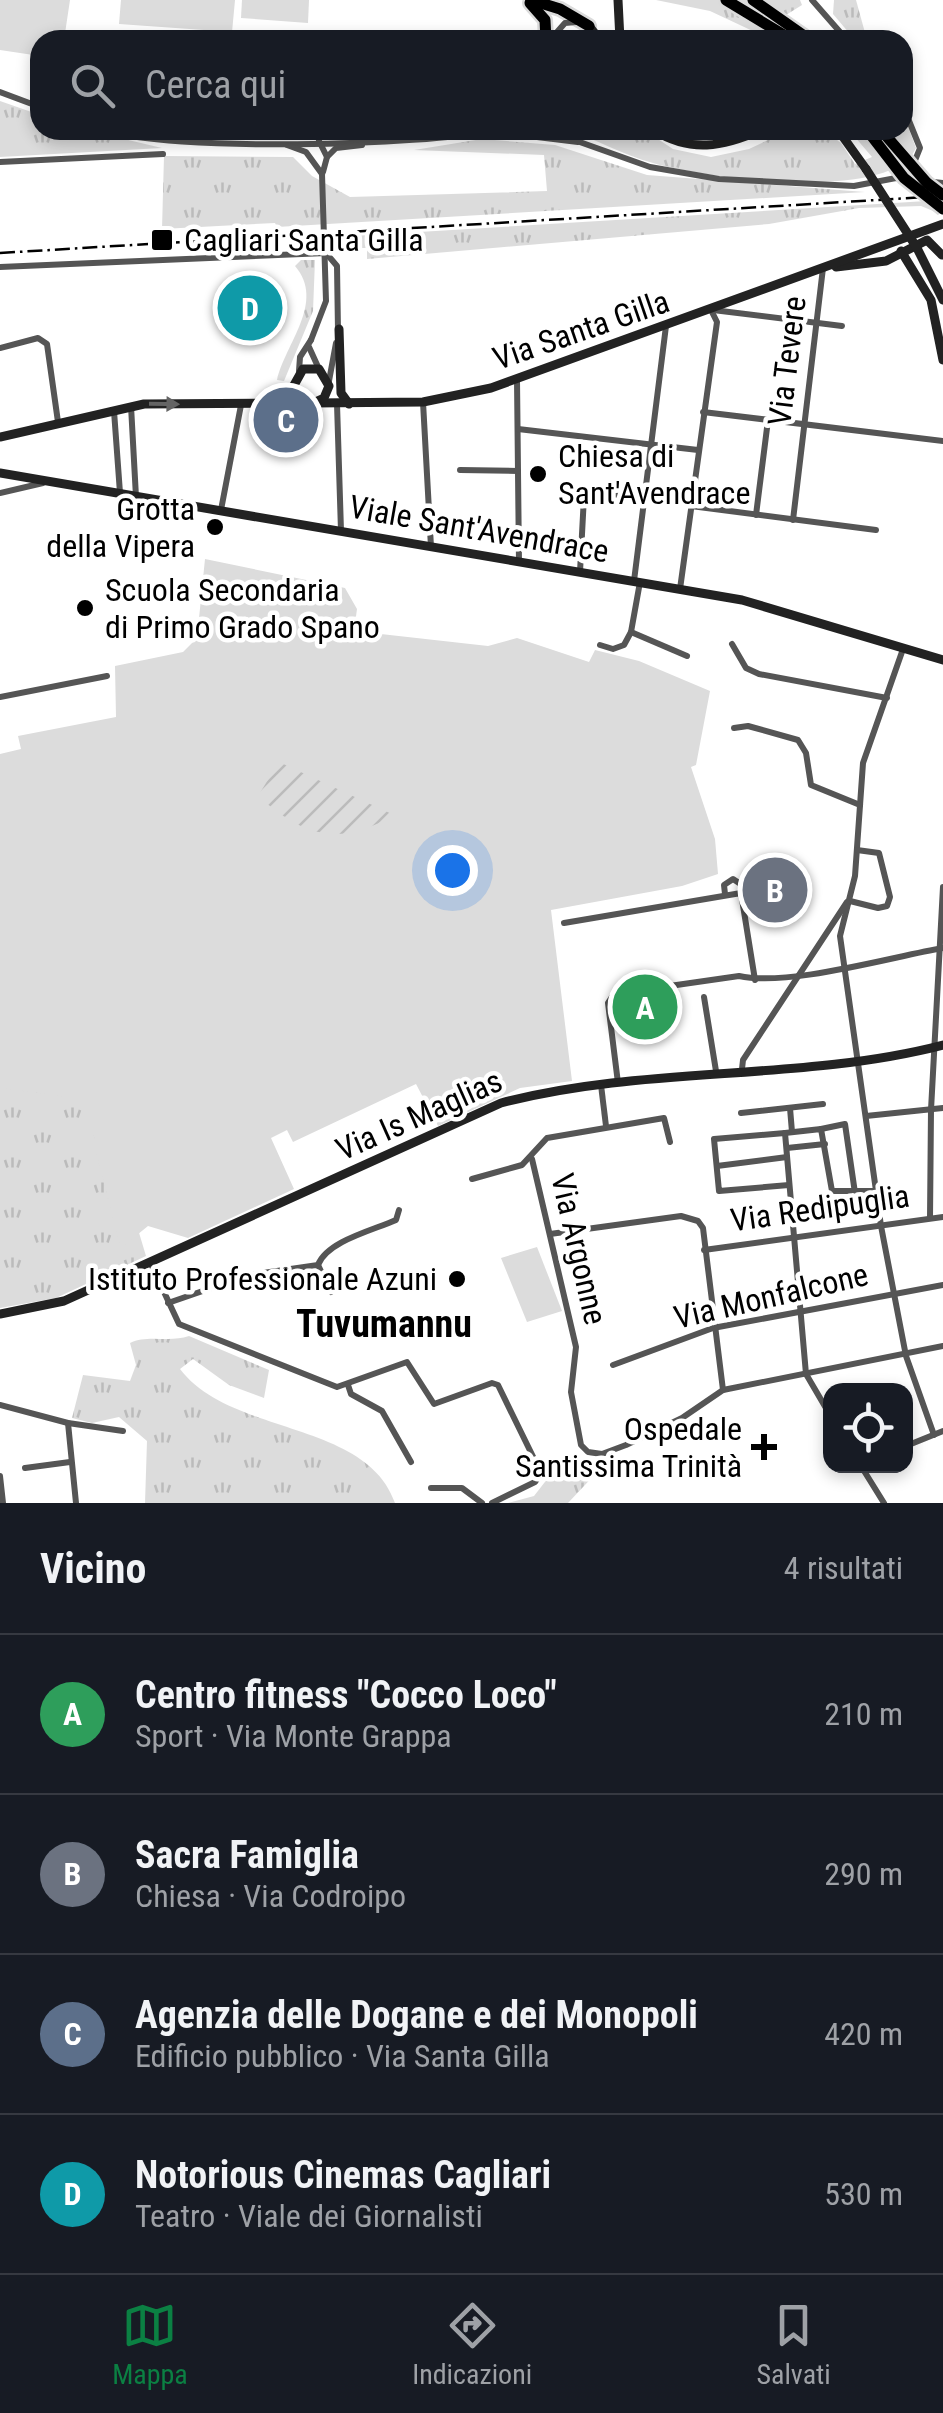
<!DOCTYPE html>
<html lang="it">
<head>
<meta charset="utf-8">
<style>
	:root { --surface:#171b24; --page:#242831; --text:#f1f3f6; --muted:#9ea1a6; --line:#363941; --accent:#0b8043 }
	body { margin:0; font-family:"Roboto Condensed",sans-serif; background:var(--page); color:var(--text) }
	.controls { position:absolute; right:30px; bottom:30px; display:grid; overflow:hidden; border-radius:20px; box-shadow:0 5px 15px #0003 }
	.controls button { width:90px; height:90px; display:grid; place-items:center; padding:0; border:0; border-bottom:2px solid var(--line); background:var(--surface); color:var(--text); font:50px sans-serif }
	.you { position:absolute; left:452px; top:870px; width:35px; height:35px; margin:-25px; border:8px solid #fff; border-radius:50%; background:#1a73e8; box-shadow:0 0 0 15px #1a73e833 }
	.badge { display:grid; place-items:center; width:65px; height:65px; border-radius:50%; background:var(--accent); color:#fff; font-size:32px; font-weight:700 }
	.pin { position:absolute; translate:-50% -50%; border:5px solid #fff; box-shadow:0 2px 10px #0006 }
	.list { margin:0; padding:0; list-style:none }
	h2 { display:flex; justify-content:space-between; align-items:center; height:130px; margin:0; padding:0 40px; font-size:42px }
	h2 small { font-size:32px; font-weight:400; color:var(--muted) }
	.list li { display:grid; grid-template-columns:65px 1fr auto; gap:30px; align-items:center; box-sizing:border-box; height:160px; padding:0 40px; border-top:2px solid var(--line) }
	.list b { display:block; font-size:38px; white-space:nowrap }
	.list p { margin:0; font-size:32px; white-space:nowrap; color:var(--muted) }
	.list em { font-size:32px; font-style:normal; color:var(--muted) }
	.icon { flex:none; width:55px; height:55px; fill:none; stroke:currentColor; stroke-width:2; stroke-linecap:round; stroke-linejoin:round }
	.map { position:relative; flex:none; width:943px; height:1503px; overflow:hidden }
	.search { position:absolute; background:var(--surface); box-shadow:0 5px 15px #0003; left:30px; right:30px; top:30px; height:110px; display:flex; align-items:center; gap:25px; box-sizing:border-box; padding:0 35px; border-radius:30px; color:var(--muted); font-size:38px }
	.sheet { height:770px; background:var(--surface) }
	nav { display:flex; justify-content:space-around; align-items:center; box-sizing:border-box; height:140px; border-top:2px solid var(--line); background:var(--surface); font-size:28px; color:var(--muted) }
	nav a { display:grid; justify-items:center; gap:5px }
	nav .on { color:var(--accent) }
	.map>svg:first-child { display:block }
	.grass { fill:url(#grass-tufts) }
	.park { fill:#dcdcdc }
	.garden { fill:url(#garden-furrows) }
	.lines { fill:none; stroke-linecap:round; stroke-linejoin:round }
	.highway-casing { stroke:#dbdbdb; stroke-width:16 }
	.street { stroke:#555; stroke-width:6 }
	.secondary { stroke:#222; stroke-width:9 }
	.highway { stroke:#000; stroke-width:11 }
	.rail { stroke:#000; stroke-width:2.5; stroke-dasharray:15 5 2.5 5; stroke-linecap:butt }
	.highway-bridge-casing { stroke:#dbdbdb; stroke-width:16; stroke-linecap:butt }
	.street-bridge { stroke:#555; stroke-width:6 }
	.secondary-bridge { stroke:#222; stroke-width:9 }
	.highway-bridge { stroke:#000; stroke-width:11 }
	.oneway { fill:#646464 }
	.poi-dot { fill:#000; stroke:#fff; stroke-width:4 }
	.labels { text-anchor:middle; stroke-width:9; stroke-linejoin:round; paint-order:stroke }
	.poi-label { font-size:32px; fill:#000; stroke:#fff; text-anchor:start }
	.street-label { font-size:32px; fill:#000; stroke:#fff }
	.quarter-label { font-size:38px; font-weight:bold; fill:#000; stroke:#fff }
</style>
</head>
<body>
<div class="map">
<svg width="943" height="1503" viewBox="0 0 943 1503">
	<defs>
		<pattern id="grass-tufts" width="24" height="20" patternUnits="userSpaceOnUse" patternTransform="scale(2.5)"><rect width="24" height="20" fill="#dcdcdc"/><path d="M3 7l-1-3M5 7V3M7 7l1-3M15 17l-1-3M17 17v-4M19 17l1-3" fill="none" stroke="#bbb"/></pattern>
		<pattern id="garden-furrows" width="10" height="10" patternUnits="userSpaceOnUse" patternTransform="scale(2.5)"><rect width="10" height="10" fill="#dcdcdc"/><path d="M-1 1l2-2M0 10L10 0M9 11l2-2" fill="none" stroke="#bbb"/></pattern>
	</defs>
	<rect width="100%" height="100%" fill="#fff"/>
	<g class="grass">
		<path d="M656,0H800L802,5L757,33L710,11Z"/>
		<path d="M834,0H856L867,40H855L833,14Z"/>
		<path d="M0,101L40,115V130H86L162,148L0,157Z"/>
		<path d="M903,113L916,148C891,204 704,178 653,163C623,155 596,139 567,130H644L673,149L711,157L749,149L789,130H824L841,143L855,164L872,157L849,130H903Z"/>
		<path d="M482,139L555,145L647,175L865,192L277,227L275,223L162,229L164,156L293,157L312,176L350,197L547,191L544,155L414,150Z"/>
		<path d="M943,200V215L921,206L859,208L769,224L367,259V248H337L336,237Z"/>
		<path d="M301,260H315L313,311L284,381L277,380C285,344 326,302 295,266Z"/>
		<path d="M0,1084L76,1092L104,1116L146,1256L56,1298L0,1308Z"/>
		<path d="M189,1336L269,1370L264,1398L229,1385L193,1359L180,1369C231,1436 366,1420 395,1503H145L147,1441L119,1417L92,1423L72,1418L83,1375L130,1381L136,1365L130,1343C148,1334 169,1343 189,1336Z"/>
		<path d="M588,1467L600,1469L568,1503H508L534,1496L548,1478Z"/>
	</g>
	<g class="park">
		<path d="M0,0H70L64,40H40V56L0,50Z"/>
		<path d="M121,0H235L232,32L119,24Z"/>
		<path d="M242,0H309L308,23L241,18Z"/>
		<path d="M205,559L345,588L357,609L354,631L488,646L517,638L589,662L595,650L639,661L710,691L696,765L691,767L715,839L718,874L682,886L551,910L572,1081L520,1088L438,1126L416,1084L293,1142L287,1130L271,1138L294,1189L188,1238L148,1226L121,1248L95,1149L92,1111L68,1097L0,1088V754L21,749L18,736L116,717L115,666L183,652L197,638Z"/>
		<path d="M537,1247L562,1311L527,1322L501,1258Z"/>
	</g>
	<path class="garden" d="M279,762L394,815C338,847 305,837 258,796Z"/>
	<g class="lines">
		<g class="highway-casing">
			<g id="highway">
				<path d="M531,0L560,9L589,26"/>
				<path d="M726,0L792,40"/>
				<path d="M753,0L810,40"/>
				<path d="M530,3L545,20L546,40"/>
			</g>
		</g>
		<g class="street">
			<path d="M812,0L847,40"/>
			<path d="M550,40L565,23L576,22"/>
			<path d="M0,92L40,107"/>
			<path d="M106,130C165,152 428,146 492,130"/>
			<path d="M141,130H368"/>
			<path d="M546,130L650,167L719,179L854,186L896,178L943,183"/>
			<path d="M487,131L578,142"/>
			<path d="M319,141L327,157L323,172"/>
			<path d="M287,145L306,152L322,174"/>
			<path d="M327,157L336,148L362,145"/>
			<path d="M0,162L163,154"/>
			<path d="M901,175L912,168L920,148L903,106"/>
			<path d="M0,267L326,253L337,266L338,331"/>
			<path d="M713,310L842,326"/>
			<path d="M309,347L319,369"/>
			<path d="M0,348L38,338L47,344L58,422"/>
			<path d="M299,371L300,357L311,340"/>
			<path d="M517,380L519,563"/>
			<path d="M329,381L336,343"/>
			<path d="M423,402L431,547"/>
			<path d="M337,404L341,531"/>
			<path d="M131,406L136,497"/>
			<path d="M114,411L120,493"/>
			<path d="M703,412L943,441"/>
			<path d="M518,429L698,450"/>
			<path d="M460,470L518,471"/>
			<path d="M0,493L43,483"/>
			<path d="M691,506L876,530"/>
			<path d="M221,510L241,405"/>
			<path d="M756,515L768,420"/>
			<path d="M793,520L823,268"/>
			<path d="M580,572L584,496L646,495"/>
			<path d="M634,581L666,326"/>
			<path d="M680,589L717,322L711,310"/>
			<path d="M631,632L687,656"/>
			<path d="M732,644L746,668L759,674L887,698"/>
			<path d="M600,645L613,649L624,645L631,632L640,582"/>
			<path d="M903,649L863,763L855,876L840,936L881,1226L906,1356L934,1435"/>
			<path d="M0,697L107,676"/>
			<path d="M734,728L748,726L798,740L806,753L811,785L860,805"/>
			<path d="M725,894L724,885L733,879L742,885L741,893"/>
			<path d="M850,901L878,908L887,906L890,897L879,853L857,850"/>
			<path d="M564,923L741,893L755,980"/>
			<path d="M704,997L716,1071"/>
			<path d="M742,1069L743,1060L847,902"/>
			<path d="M618,1083L608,1003L614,994L739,976C788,987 891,957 943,948"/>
			<path d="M601,1085L606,1126"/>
			<path d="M790,1108L792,1132"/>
			<path d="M741,1113L823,1104"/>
			<path d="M866,1116L943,1108"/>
			<path d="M821,1129L845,1124L855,1193"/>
			<path d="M785,1133L714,1139L719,1191L789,1185"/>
			<path d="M787,1148L825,1144"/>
			<path d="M532,1159L576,1347L571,1392L581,1445L588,1452L602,1454L626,1445L682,1418L723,1390L943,1346"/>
			<path d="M717,1166L787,1157"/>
			<path d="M472,1179L522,1165L547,1138L664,1118L670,1142"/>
			<path d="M930,1218L931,1110L943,887"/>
			<path d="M550,1234L681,1216L698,1221L703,1228L723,1390"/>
			<path d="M704,1250L943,1217"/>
			<path d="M150,1262L179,1324L337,1387L407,1362L434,1404L492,1383L498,1385L541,1473L535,1482L492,1503"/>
			<path d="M318,1265L331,1292"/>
			<path d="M168,1303L249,1275L318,1265C327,1241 374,1230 396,1220L399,1210"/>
			<path d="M613,1365L713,1328L943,1285"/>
			<path d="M348,1385L351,1394L382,1411L411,1462"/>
			<path d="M0,1405L68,1423L123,1431"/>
			<path d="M830,1415L806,1374L785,1133L821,1129L832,1191H876"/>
			<path d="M68,1423L76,1503"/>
			<path d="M906,1446L943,1431"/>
			<path d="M861,1466L884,1503"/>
			<path d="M25,1468L70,1462"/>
			<path d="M0,1476L3,1503"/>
			<path d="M431,1488H462L482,1503"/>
		</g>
		<g class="secondary">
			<path d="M618,0L620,40"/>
			<path d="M589,26L600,40"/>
			<path d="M654,130C690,153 723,147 761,130"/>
			<path d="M838,130L866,169"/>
			<path d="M917,248L943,300"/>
			<path d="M901,251L931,300L943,360"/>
			<path d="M836,267L886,261L927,240L942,255"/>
			<path d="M339,329L341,393L349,404"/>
			<path d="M313,403L423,402L491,388L943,224"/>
			<path d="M0,437L144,404L313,403L324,398L329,386L319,369H303L293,387L301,401"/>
			<path d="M0,473L742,600L943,660"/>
			<path d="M0,1314L64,1301L501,1103C645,1065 800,1082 943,1045"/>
		</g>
		<use href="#highway" class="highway"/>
		<path class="rail" d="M0,253L943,196"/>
		<g class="highway-bridge-casing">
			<g id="highway-bridge">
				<path d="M867,130L904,178L943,209"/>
				<path d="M881,130L927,183L943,195"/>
			</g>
		</g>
		<path class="street-bridge" d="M311,340L326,301L322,174"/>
		<path class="secondary-bridge" d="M866,169L917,248"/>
		<use href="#highway-bridge" class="highway-bridge"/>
	</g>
	<defs><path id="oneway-solid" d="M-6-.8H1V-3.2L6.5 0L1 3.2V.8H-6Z" transform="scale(2.5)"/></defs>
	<use class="oneway" href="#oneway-solid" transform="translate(164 404) rotate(1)"/>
	<g class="poi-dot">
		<rect x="150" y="228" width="24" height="24" rx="5"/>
		<circle cx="538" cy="474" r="10"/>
		<circle cx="215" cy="527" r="10"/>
		<circle cx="85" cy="608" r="10"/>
		<circle cx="457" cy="1279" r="10"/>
		<path d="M759 1432h10v10h10v10h-10v10h-10v-10h-10v-10h10z"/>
	</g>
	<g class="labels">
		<g class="poi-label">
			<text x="184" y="251">Cagliari Santa Gilla</text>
			<text x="558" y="467">Chiesa di<tspan x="558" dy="37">Sant'Avendrace</tspan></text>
			<text x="195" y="520" text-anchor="end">Grotta<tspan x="195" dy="37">della Vipera</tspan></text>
			<text x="105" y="601">Scuola Secondaria<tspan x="105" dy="37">di Primo Grado Spano</tspan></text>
			<text x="437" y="1290" text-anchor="end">Istituto Professionale Azuni</text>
			<text x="742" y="1440" text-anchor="end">Ospedale<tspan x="742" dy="37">Santissima Trinità</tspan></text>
		</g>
		<g class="street-label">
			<text transform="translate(581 330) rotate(-19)" y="11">Via Santa Gilla</text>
			<text transform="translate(787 361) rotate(-83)" y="11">Via Tevere</text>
			<text transform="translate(479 529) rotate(10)" y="11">Viale Sant'Avendrace</text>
			<text transform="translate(419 1115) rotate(-24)" y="11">Via Is Maglias</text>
			<text transform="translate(820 1208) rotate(-8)" y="11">Via Redipuglia</text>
			<text transform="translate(579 1249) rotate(77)" y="11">Via Argonne</text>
			<text transform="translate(771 1296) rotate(-13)" y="11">Via Monfalcone</text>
		</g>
		<g class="quarter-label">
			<text x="384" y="1337">Tuvumannu</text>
		</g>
	</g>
</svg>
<div class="controls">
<button><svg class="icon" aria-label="locate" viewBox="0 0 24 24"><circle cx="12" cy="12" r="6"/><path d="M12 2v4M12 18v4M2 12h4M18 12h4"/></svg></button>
</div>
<div class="you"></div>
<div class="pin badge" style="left:645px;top:1007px;background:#2e9e5b">A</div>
<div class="pin badge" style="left:775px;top:890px;background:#6b7280">B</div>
<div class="pin badge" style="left:286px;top:420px;background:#5c6f8a">C</div>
<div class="pin badge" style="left:250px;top:308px;background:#0f9aa8">D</div>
<div class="search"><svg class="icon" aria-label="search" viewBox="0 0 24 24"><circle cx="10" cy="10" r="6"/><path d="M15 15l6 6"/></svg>Cerca qui</div>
</div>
<section class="sheet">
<h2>Vicino<small>4 risultati</small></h2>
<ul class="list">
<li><span class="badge" style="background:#2e9e5b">A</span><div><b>Centro fitness &quot;Cocco Loco&quot;</b><p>Sport · Via Monte Grappa</p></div><em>210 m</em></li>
<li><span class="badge" style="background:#6b7280">B</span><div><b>Sacra Famiglia</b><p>Chiesa · Via Codroipo</p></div><em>290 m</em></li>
<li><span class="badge" style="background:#5c6f8a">C</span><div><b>Agenzia delle Dogane e dei Monopoli</b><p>Edificio pubblico · Via Santa Gilla</p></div><em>420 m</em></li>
<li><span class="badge" style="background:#0f9aa8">D</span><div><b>Notorious Cinemas Cagliari</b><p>Teatro · Viale dei Giornalisti</p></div><em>530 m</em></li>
</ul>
</section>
<nav>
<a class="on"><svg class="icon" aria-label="map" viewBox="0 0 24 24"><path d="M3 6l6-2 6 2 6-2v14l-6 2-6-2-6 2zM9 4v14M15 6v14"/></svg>Mappa</a>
<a><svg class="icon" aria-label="directions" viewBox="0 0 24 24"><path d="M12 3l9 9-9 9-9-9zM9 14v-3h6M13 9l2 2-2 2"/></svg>Indicazioni</a>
<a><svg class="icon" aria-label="saved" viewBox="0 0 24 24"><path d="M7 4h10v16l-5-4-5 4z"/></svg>Salvati</a>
</nav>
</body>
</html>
